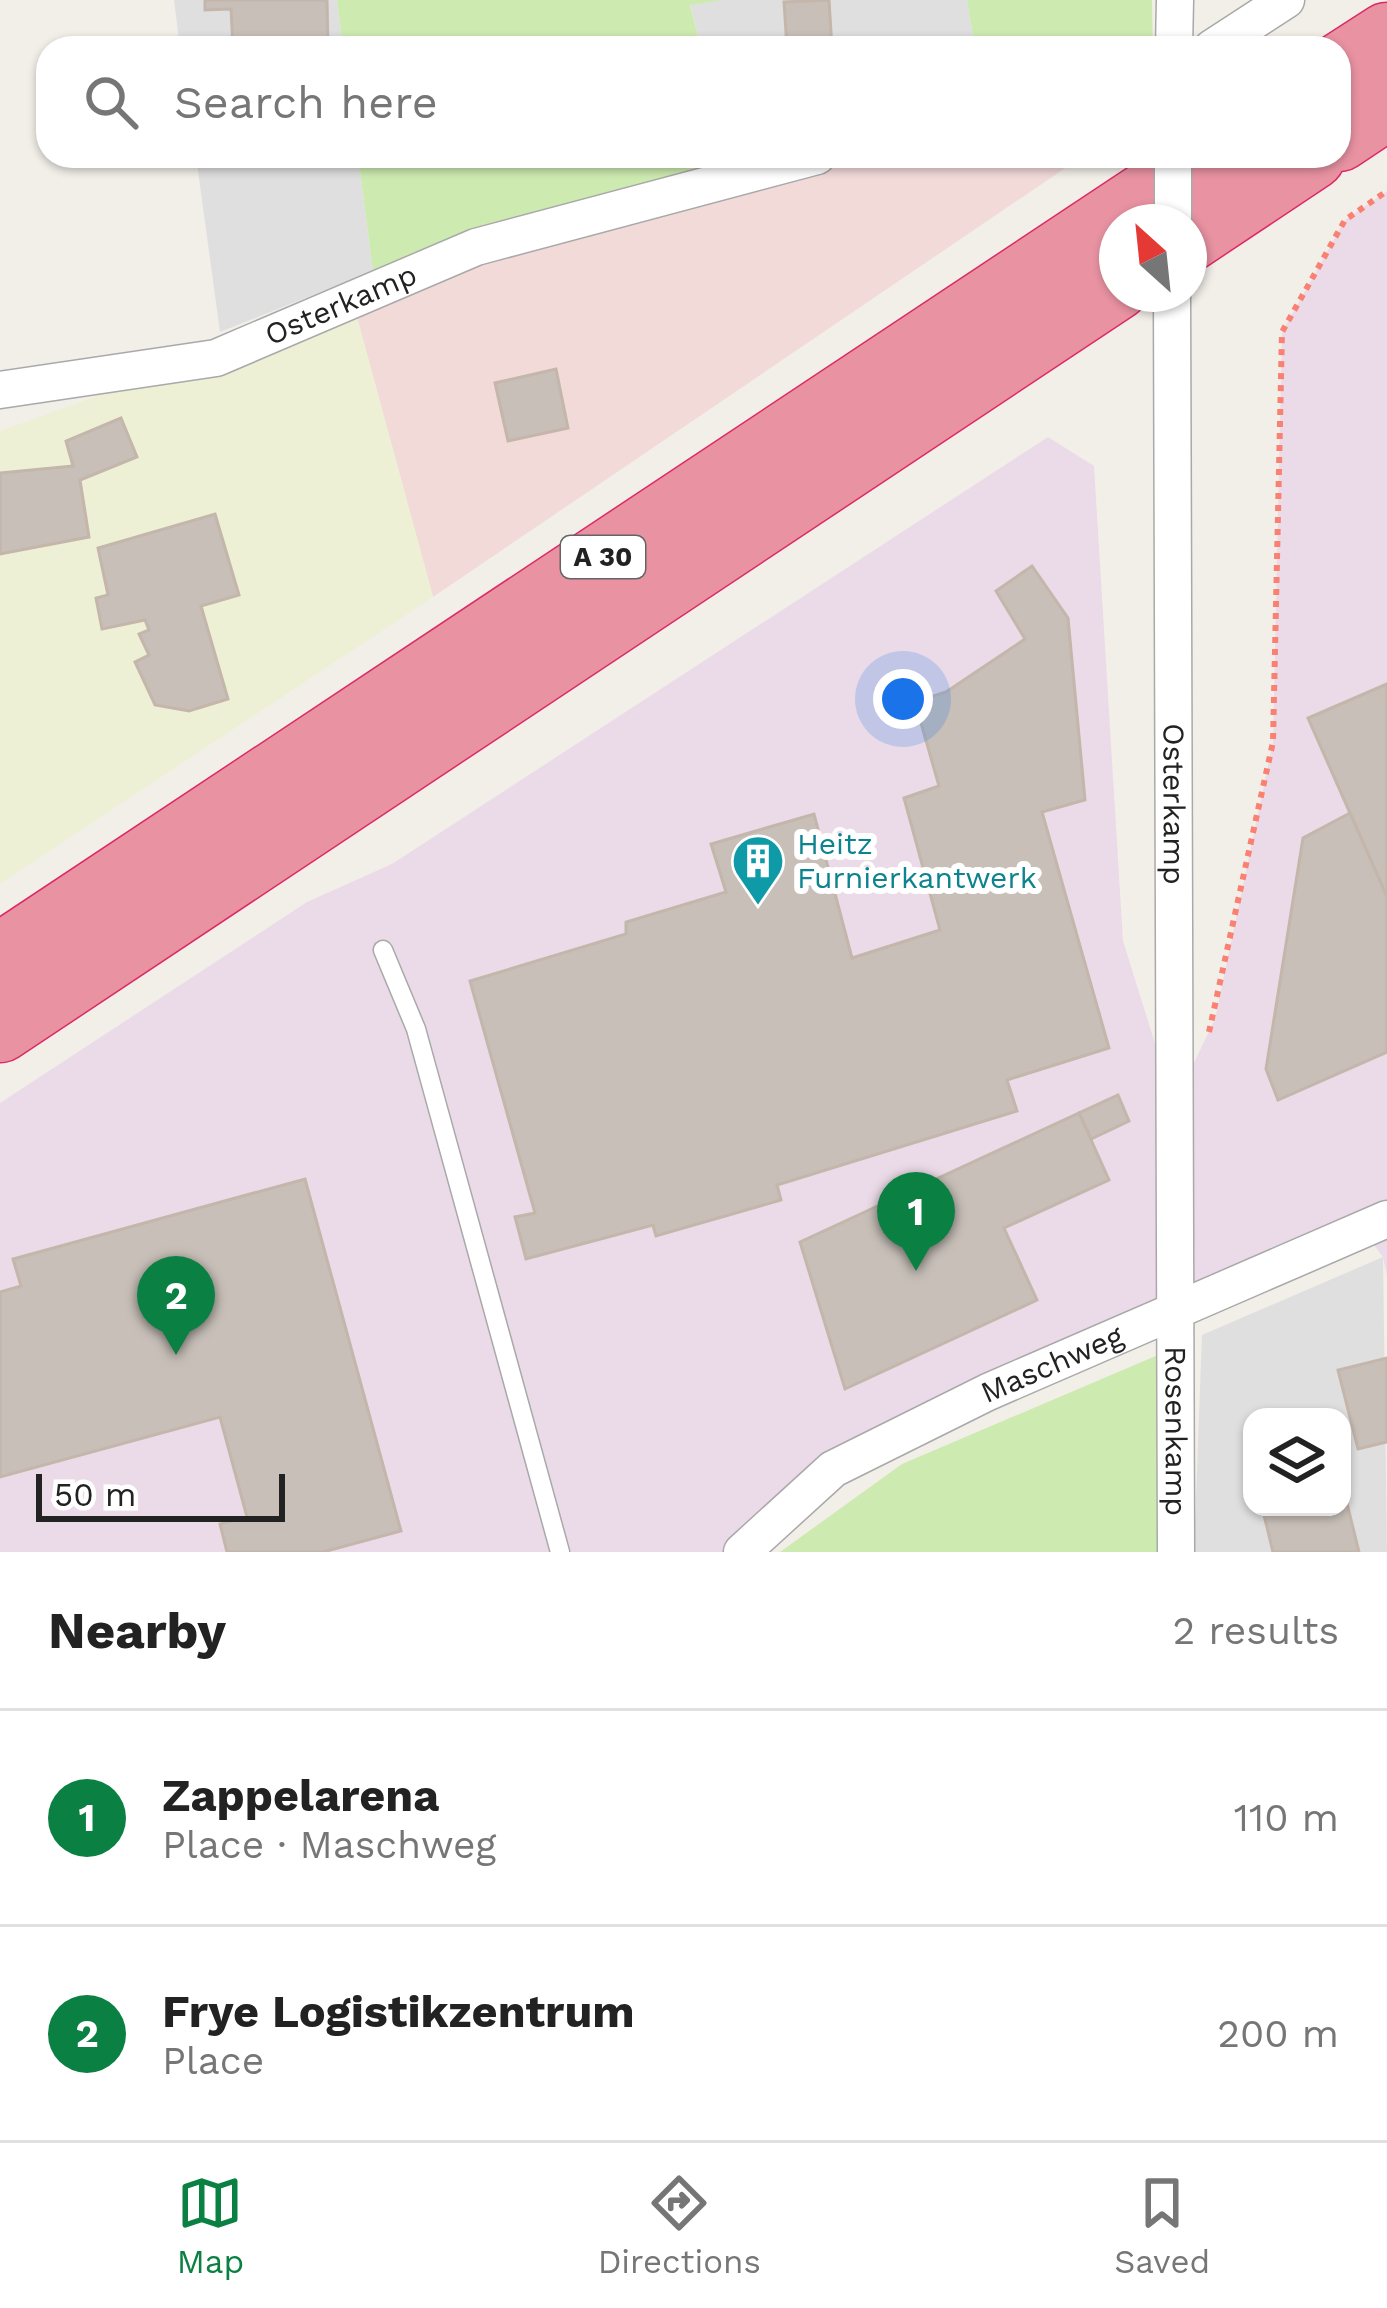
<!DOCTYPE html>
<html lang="en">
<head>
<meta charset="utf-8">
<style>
	:root { --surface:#fff; --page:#f2f2f2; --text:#222; --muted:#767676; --line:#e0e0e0; --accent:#0b8043 }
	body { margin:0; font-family:"Work Sans",sans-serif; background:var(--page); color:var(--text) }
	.controls { position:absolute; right:36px; bottom:36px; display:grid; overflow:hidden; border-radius:24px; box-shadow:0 3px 9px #0004 }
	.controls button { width:108px; height:108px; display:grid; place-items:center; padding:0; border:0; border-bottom:3px solid var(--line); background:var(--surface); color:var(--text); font:60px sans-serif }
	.compass { position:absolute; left:1099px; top:204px; width:108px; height:108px; border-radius:50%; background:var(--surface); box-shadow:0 3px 9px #0004; rotate:333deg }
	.scale { position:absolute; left:36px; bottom:30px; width:249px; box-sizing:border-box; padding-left:12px; border:6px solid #222; border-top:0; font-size:33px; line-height:42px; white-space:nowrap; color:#222; -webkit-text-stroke:9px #fff; paint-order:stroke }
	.you { position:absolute; left:903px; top:699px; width:42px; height:42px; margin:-30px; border:9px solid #fff; border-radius:50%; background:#1a73e8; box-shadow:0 0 0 18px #1a73e833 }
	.badge { display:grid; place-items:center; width:78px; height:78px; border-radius:50%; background:var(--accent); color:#fff; font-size:39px; font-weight:700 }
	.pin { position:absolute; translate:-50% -99px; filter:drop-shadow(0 3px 6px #0008) }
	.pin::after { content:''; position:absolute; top:63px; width:42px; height:36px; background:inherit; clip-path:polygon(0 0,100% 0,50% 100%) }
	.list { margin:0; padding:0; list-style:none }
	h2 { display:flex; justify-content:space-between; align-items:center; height:156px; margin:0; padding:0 48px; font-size:51px }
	h2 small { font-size:39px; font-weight:400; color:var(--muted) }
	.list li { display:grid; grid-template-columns:78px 1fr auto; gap:36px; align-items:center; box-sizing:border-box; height:216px; padding:0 48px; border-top:3px solid var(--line) }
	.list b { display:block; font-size:45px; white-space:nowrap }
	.list p { margin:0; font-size:39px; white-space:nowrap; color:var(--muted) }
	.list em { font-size:39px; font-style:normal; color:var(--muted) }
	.icon { flex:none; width:66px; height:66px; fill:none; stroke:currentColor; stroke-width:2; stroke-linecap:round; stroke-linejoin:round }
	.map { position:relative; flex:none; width:1387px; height:1552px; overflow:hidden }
	.search { position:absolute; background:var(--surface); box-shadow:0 3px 9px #0004; left:36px; right:36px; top:36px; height:132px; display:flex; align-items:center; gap:30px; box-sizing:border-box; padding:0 42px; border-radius:36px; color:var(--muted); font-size:45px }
	.sheet { height:588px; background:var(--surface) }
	nav { display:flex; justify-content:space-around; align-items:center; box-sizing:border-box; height:168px; border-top:3px solid var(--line); background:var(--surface); font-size:33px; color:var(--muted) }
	nav a { display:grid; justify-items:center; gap:6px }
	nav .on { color:var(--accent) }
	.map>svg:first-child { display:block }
	.residential { fill:#e0dfdf; fill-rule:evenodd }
	.commercial { fill:#f2dad9 }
	.industrial { fill:#ebdbe8 }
	.farmland { fill:#eef0d5 }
	.grass { fill:#cdebb0 }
	.building { fill:#c7bfb8; stroke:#c4b6ab; stroke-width:3 }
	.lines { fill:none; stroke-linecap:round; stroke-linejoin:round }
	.lane-casing { stroke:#a9a9a9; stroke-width:21 }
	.street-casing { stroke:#a9a9a9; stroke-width:39 }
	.highway-casing { stroke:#dc2a67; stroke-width:69 }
	.path { stroke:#fa8072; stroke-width:6; stroke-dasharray:6 6; stroke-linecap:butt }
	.lane { stroke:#fff; stroke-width:18 }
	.street { stroke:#fff; stroke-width:36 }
	.highway { stroke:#e892a2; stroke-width:66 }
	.street-bridge-casing { stroke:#a9a9a9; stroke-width:39; stroke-linecap:butt }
	.street-bridge { stroke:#fff; stroke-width:36 }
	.labels { text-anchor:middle; stroke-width:12; stroke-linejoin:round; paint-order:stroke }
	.shield { fill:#fff; stroke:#646464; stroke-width:3 }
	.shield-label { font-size:27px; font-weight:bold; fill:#222 }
	.street-label { font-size:30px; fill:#222; stroke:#fff }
	.culture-label { font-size:30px; fill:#0d838f; stroke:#fff; text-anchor:start }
</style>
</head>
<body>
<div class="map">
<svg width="1387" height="1552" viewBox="0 0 1387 1552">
	<rect width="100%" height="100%" fill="#f2efe9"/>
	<g class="residential">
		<path d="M174,0H337L343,48H180Z"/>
		<path d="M724,0H967L975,48H701L690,4Z"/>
		<path d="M196,156H358L373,271L220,332Z"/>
		<path d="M1383,1257L1387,1552H1187L1194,1550L1202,1335ZM1252,1417H1342V1507H1252Z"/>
	</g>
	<path class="commercial" d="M874,156H1083L433,597L355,310L488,261Z"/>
	<path class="industrial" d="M1387,191V1276L1383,1257L1363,1231L834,1469L742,1552H0V1103L307,902L392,864L1048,437L1094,466L1123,941L1174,1104L1215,1019L1273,742L1282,332L1345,220Z"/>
	<path class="farmland" d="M355,310L433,597L0,884V431L105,393L221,366Z"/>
	<g class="grass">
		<path d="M337,0H724L690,5L701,48H343Z"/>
		<path d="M967,0H1152L1153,48H975Z"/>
		<path d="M358,156H727L729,165L373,271Z"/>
		<path d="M1165,1352L1163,1552H780L902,1464Z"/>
	</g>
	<g class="building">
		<path d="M205,0H327L328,48H233L231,9L205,10Z"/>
		<path d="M829,0L832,48H787L784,2Z"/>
		<path d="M556,369L568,428L508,441L495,383Z"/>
		<path d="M121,418L137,457L80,480L89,537L0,554V473L73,466L66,441Z"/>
		<path d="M215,514L239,595L201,606L228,699L189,711L155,705L135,662L149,655L139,634L149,630L145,620L102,629L96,598L108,595L98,548Z"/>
		<path d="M1032,566L1068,618L1085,800L1042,812L1109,1048L1007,1080L1017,1111L777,1185L781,1200L656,1236L653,1225L526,1259L515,1217L535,1213L470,981L626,934V922L726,892L711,844L814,814L852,958L940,930L904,798L939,786L915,702L946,692L1025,639L996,591Z"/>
		<path d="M1387,684V897L1308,718Z"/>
		<path d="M1350,813L1387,897V1052L1278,1100L1266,1069L1303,838Z"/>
		<path d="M1118,1095L1129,1121L1091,1139L1079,1113Z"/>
		<path d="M1079,1113L1109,1180L1004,1228L1037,1300L845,1389L800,1242Z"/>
		<path d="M305,1179L401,1531L323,1552H227L220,1524L247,1517L220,1417L0,1477V1292L21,1286L13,1259Z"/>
		<path d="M1387,1358V1442L1358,1449L1338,1370Z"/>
		<path d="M1342,1483L1359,1552H1273L1262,1507H1342Z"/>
	</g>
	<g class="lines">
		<g class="lane-casing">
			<path id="lane" d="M383,950L416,1029L560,1552"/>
		</g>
		<g class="street-casing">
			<g id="street">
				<path d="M1174,48L1175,0"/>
				<path d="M1212,48L1286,0"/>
				<path id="s1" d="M1172,294L1176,1552"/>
				<path id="s2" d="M0,390L216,358L476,247L817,156"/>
				<path id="s3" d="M742,1552L833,1469L988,1392L1387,1219"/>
			</g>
		</g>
		<g class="highway-casing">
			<g id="highway">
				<path d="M1339,67L1387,36"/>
				<path d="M1339,138L1387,106"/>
				<path d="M1189,238L1312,156"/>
				<path d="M0,957L1206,156"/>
				<path d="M0,1029L1117,286"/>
			</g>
		</g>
		<path class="path" d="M1209,1032L1273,742L1282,332L1345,220L1387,191"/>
		<use href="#lane" class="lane"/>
		<use href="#street" class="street"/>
		<use href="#highway" class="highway"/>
		<g class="street-bridge-casing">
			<path id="street-bridge" d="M1173,222V156"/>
		</g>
		<use href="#street-bridge" class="street-bridge"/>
	</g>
	<defs>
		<g id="building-pin" transform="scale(2.7)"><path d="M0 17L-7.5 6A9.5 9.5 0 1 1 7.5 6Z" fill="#0f9aa8" stroke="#fff"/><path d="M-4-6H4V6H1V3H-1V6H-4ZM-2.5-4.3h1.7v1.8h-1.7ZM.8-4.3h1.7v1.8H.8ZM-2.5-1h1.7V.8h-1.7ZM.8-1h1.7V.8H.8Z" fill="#fff"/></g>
	</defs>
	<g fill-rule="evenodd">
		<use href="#building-pin" x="758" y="861"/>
	</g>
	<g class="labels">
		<rect class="shield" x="561" y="536" width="84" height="42" rx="9"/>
		<g class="shield-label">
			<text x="603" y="566">A 30</text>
		</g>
		<g class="street-label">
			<text dy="10" stroke="none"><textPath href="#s2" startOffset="354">Osterkamp</textPath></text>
			<text dy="10" stroke="none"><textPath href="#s1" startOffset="510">Osterkamp</textPath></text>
			<text dy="10" stroke="none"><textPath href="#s3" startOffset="366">Maschweg</textPath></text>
			<text dy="10" stroke="none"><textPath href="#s1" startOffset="1137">Rosenkamp</textPath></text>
		</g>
		<g class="culture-label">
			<text x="797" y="854">Heitz<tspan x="797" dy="34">Furnierkantwerk</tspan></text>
		</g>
	</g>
</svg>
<div class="controls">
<button><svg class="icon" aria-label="layers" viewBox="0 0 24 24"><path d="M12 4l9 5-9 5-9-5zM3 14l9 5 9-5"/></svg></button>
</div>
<svg class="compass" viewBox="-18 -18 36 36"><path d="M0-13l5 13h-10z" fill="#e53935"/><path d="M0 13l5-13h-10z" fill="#767676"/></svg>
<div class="scale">50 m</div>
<div class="you"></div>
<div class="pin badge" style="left:916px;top:1271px">1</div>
<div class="pin badge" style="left:176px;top:1355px">2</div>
<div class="search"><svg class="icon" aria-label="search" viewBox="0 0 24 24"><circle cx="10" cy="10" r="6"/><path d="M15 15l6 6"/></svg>Search here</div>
</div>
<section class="sheet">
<h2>Nearby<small>2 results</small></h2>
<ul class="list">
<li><span class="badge">1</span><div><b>Zappelarena</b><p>Place · Maschweg</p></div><em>110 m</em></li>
<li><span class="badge">2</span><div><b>Frye Logistikzentrum</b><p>Place</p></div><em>200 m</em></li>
</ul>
</section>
<nav>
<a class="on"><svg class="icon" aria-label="map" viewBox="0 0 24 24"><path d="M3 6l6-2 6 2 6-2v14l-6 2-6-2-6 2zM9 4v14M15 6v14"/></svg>Map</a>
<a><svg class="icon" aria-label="directions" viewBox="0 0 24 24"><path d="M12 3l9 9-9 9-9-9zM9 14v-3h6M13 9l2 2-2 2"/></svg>Directions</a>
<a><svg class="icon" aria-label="saved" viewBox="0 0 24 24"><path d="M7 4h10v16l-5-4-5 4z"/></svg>Saved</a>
</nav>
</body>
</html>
